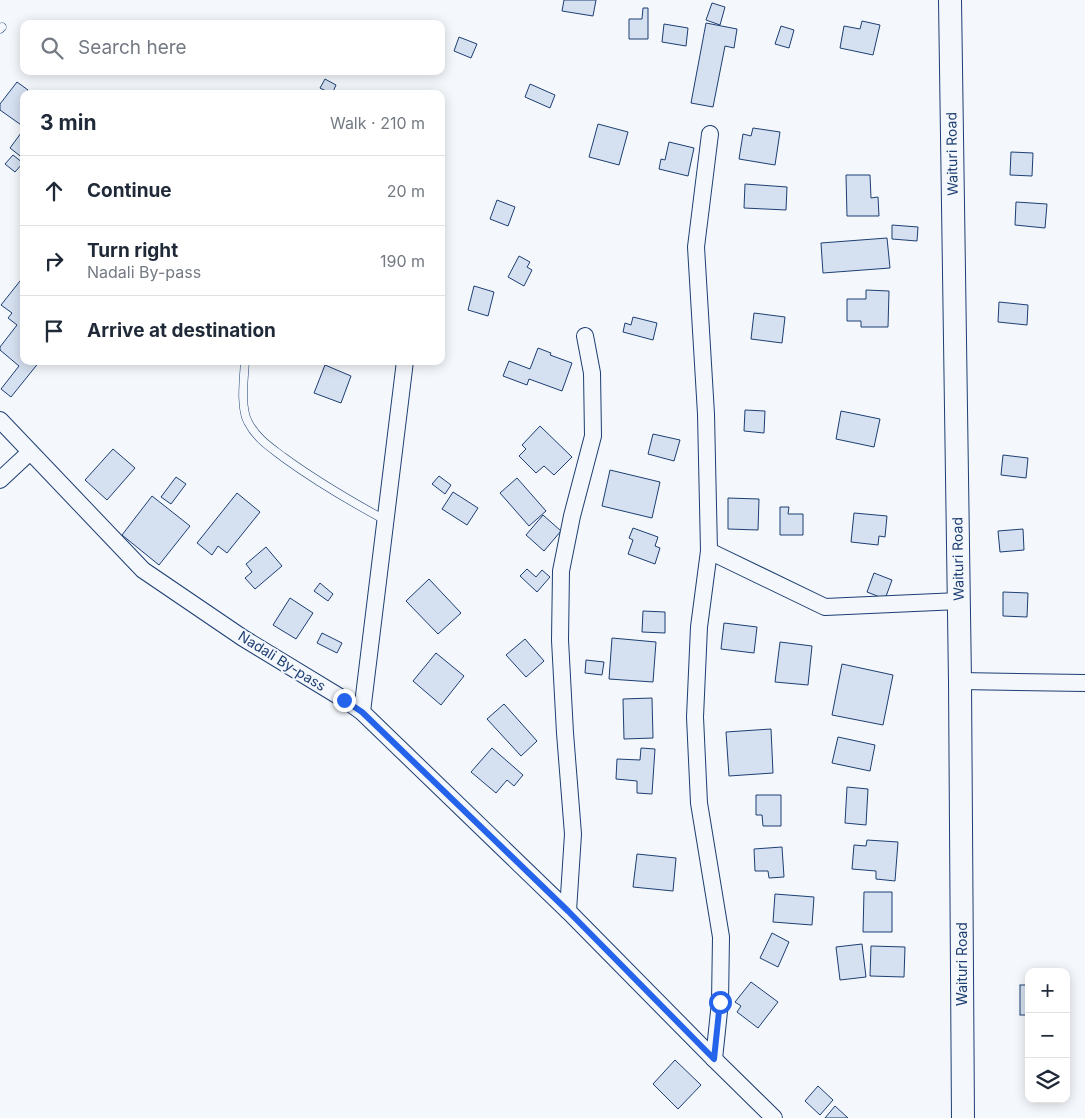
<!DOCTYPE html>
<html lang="en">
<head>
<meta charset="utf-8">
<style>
	:root { --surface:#fff; --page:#f6f6f7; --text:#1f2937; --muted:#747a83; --line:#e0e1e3 }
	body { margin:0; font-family:Inter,sans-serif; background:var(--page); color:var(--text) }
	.controls { position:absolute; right:15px; bottom:15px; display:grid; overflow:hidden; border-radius:10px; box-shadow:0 2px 12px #0003 }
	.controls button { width:45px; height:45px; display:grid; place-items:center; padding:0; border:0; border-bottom:1px solid var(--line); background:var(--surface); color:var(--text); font:25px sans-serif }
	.stop { position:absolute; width:15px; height:15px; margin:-11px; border:4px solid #2563eb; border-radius:50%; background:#fff }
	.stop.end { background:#2563eb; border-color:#fff; box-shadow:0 1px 5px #0008 }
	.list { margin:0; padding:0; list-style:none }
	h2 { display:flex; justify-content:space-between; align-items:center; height:65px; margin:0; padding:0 20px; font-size:21px }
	h2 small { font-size:16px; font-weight:400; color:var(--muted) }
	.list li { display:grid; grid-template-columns:32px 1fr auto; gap:15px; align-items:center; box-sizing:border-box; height:70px; padding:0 20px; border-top:1px solid var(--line) }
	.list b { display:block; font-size:19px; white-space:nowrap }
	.list p { margin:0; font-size:16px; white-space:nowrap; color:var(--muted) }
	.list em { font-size:16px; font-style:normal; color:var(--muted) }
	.icon { flex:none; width:28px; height:28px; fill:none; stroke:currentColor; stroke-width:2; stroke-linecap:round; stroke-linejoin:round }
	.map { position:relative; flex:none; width:1085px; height:1118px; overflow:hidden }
	.search { position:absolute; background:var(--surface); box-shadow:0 2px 12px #0003; left:20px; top:20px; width:425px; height:55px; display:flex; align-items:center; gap:12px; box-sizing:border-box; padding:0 18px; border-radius:10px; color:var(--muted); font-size:19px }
	.panel { position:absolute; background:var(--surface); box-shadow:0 2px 12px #0003; left:20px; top:90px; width:425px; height:275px; border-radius:10px }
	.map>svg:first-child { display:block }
	.building { fill:#d5e0f0; stroke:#1d3f73 }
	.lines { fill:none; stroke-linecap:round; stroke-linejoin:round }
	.service-casing { stroke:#1d3f73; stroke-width:9 }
	.minor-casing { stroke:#1d3f73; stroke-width:18 }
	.secondary-casing { stroke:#1d3f73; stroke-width:24 }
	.service { stroke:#f4f7fb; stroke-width:8 }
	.minor { stroke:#f4f7fb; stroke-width:16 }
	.secondary { stroke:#f4f7fb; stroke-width:22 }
	.route { stroke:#2563eb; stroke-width:6 }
	.labels { text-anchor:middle; stroke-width:4; stroke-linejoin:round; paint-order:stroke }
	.street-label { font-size:14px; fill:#1d3f73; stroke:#f4f7fb }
</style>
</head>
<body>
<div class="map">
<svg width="1085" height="1118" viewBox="0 0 1085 1118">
	<rect width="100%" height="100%" fill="#f4f7fb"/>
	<g class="building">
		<path d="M564,0H596L593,16L562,11Z"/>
		<path d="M712,3L725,7L720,25L706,20Z"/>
		<path d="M643,8H648V39H629V19H642Z"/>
		<path d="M862,21L880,25L873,55L840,48L844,26L860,29Z"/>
		<path d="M706,23L737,29L734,48L725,46L713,107L691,103Z"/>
		<path d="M664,24L688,28L686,46L662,42Z"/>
		<path d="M781,26L794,30L789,48L775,44Z"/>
		<path d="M459,37L477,44L471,58L454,51Z"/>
		<path d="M325,79L336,85L332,94L320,88Z"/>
		<path d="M17,82L28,90L25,94H24L23,97L24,127L0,110V104Z"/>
		<path d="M530,84L555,95L550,108L525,97Z"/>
		<path d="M598,124L628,132L619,165L589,157Z"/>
		<path d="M753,128L780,132L775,165L739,159L743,134L751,136Z"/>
		<path d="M24,129V159L10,148Z"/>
		<path d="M669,142L694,148L688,176L659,169L661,159L665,160Z"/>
		<path d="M1011,152L1033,153L1032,176L1010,175Z"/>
		<path d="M13,155L23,163L15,172L5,164Z"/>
		<path d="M846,175H870L871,198L878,197L879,216H847Z"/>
		<path d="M745,184L787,187L786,210L744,208Z"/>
		<path d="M497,200L515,207L508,226L490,219Z"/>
		<path d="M1016,202L1047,204L1045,228L1015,225Z"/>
		<path d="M892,225L918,227L917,241L892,239Z"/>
		<path d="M887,238L890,268L823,273L821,243Z"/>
		<path d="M519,256L530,262L527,267L532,270L524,286L508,277Z"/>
		<path d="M24,276V361H40L11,397L1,389L19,366L0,350V347L17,325L8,318L12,313L1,305Z"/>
		<path d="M474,286L494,292L488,316L468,310Z"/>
		<path d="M866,290L889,291L888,327H861V321H847V299H866Z"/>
		<path d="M999,302L1028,305L1027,325L998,322Z"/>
		<path d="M754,313L785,317L782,343L751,339Z"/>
		<path d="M633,317L657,323L653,340L623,332L625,323L631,325Z"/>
		<path d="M538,348L551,353L550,355L572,363L562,391L529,379L527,385L503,376L509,361L530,369Z"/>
		<path d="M325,365L351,376L341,403L314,393Z"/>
		<path d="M745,410L765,411L764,433L744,431Z"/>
		<path d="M841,411L880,419L874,447L836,439Z"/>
		<path d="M540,426L572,457L554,475L544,466L536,473L519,456L526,449L522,445Z"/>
		<path d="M653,434L680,440L674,461L648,454Z"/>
		<path d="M113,449L135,468L107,500L85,480Z"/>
		<path d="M1003,455L1028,458L1026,478L1001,475Z"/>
		<path d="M610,470L660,482L652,518L602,506Z"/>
		<path d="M439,476L451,485L445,494L432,484Z"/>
		<path d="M176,477L186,484L171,504L161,497Z"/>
		<path d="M517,478L546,511L529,526L500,493Z"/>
		<path d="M453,492L478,508L467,525L442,509Z"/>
		<path d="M237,493L260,512L227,553L218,546L212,555L197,543Z"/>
		<path d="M152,496L190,526L159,565L122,535Z"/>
		<path d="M728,498L759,499L758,530L728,529Z"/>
		<path d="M780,507H789L788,514H803V535H780Z"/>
		<path d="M854,513L887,516L885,537L879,536L878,545L851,542Z"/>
		<path d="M543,515L561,531L544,551L526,535Z"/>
		<path d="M633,528L658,537L655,546L660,548L655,564L628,554L633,540L629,538Z"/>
		<path d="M1023,529L1024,550L1000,552L998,531Z"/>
		<path d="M266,547L282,566L255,589L245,578L252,572L246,564Z"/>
		<path d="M527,569L536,577L542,570L550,577L537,592L520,576Z"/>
		<path d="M874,573L892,580L885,599L867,592Z"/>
		<path d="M429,579L461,613L438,634L406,601Z"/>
		<path d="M320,583L333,594L328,601L314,591Z"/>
		<path d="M1003,592L1028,593L1027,617L1003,616Z"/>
		<path d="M290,598L313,613L296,639L273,625Z"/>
		<path d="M643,611L665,612V633L642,632Z"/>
		<path d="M724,623L757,627L754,653L721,649Z"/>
		<path d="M322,633L342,643L337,653L317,643Z"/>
		<path d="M612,638L656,642L653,682L609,679Z"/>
		<path d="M525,639L544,661L526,677L506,655Z"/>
		<path d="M780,642L812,646L808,685L775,682Z"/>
		<path d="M436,653L464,676L441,705L413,681Z"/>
		<path d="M586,660L604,662L602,675L585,673Z"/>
		<path d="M842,664L893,675L883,725L832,715Z"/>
		<path d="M652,698L653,738L624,739L623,699Z"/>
		<path d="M504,704L537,741L521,756L487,719Z"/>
		<path d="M771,729L773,773L729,776L726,732Z"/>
		<path d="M838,737L875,745L870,771L832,763Z"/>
		<path d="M492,748L523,775L514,786L507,780L496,793L471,772Z"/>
		<path d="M641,748L655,749L652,794L637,793V781L616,779L617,759L640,760Z"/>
		<path d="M847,787L868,789L866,825L845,823Z"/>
		<path d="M756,795H781V826H763L762,815H756Z"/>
		<path d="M867,840L898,842L895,881L876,879V871L852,869L854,845L866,846Z"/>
		<path d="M782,847L784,877L769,878L768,871H755L754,849Z"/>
		<path d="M637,854L676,858L673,891L633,887Z"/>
		<path d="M864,892H892V932H863Z"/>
		<path d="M775,894L814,897L812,925L773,922Z"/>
		<path d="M772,933L789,942L778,967L760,958Z"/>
		<path d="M862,944L866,977L840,980L836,947Z"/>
		<path d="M871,946L905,947L904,977L870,976Z"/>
		<path d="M751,982L778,1002L758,1028L737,1012L741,1006L735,1002Z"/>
		<rect x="1020" y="985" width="9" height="30"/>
		<path d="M675,1060L701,1085L678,1109L653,1084Z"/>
		<path d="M818,1086L833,1100L820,1115L805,1101Z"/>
		<path d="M835,1106L848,1118H825Z"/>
	</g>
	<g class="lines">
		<g class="service-casing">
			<g id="service">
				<path d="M0,29L2,27"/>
				<path d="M245,361C244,378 240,407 248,422C256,438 270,447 283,457C316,481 350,501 385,520"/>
			</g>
		</g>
		<g class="minor-casing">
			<g id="minor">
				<path d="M710,134L696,247L706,414L709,551L699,627L695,717L699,803L721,937L720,1002L714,1059"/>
				<path d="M0,420L143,570L243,638L345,700L362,712L568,911L714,1059L774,1118"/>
				<path d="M0,480L30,452"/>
				<path d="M709,551L825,607L959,601"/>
				<path d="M960,681L1085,683"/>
				<path d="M362,712L405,361"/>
				<path d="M568,911L573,834L565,733L560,640L561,571L572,516L593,436L592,373L585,336"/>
			</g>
		</g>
		<g class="secondary-casing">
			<path id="secondary" d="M950,0L960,681L963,1118"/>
		</g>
		<use href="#service" class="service"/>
		<use href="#minor" class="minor"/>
		<use href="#secondary" class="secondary"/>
	</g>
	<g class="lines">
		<path class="route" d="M344,700L362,712L568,911L714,1059L720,1002"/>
	</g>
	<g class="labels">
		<g class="street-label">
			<text transform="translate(952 154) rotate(-91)" y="5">Waituri Road</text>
			<text transform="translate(958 559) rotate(-91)" y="5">Waituri Road</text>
			<text transform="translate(282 661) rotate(32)" y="5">Nadali By-pass</text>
			<text transform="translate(962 964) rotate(-90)" y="5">Waituri Road</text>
		</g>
	</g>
</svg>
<div class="controls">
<button>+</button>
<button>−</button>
<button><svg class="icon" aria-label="layers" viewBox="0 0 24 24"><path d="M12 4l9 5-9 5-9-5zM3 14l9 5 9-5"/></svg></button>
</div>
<div class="stop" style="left:720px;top:1002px"></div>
<div class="stop end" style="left:344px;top:700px"></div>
<div class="search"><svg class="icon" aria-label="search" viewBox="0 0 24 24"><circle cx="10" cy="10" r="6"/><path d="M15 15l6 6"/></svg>Search here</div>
<section class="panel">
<h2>3 min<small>Walk · 210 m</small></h2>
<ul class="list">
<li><svg class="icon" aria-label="ahead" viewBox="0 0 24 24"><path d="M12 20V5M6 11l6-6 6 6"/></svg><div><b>Continue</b></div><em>20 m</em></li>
<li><svg class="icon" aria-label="right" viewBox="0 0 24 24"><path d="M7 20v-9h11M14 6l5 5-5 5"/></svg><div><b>Turn right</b><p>Nadali By-pass</p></div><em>190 m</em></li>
<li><svg class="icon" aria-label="arrive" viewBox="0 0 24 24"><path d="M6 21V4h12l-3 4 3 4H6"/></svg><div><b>Arrive at destination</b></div></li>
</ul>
</section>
</div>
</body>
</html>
